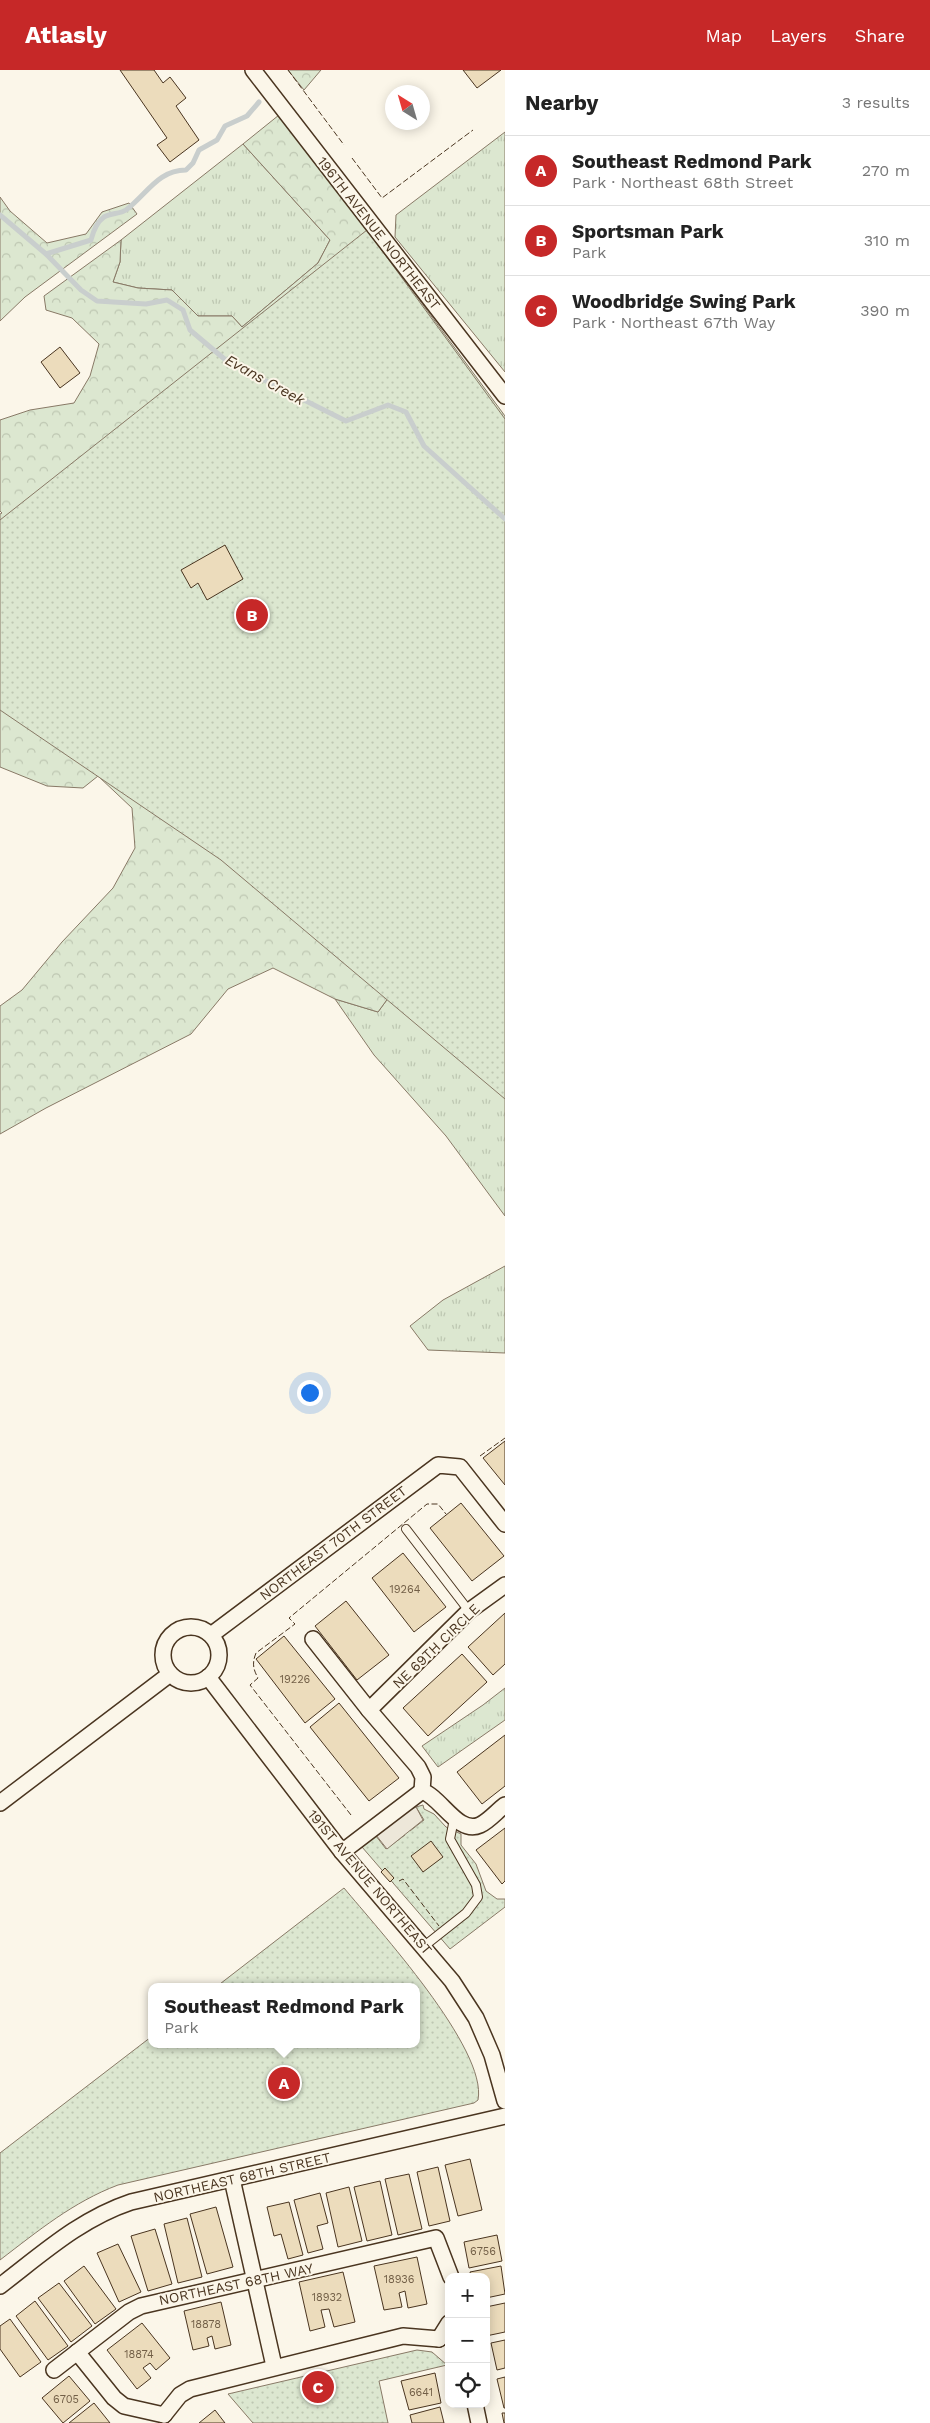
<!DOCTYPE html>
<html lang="en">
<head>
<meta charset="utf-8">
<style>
	:root { --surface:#fff; --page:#f2f2f2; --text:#222; --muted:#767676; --line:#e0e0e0; --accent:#c62828 }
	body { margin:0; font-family:"Work Sans",sans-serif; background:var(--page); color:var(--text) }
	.controls { position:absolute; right:15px; bottom:15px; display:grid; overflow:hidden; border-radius:10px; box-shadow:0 2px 12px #0003 }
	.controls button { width:45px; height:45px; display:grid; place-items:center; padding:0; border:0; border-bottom:1px solid var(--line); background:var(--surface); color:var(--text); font:25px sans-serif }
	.compass { position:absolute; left:385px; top:15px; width:45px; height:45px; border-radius:50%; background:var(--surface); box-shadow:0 2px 12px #0003; rotate:323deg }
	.you { position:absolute; left:309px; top:1322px; width:18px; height:18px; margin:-12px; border:4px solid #fff; border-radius:50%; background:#1a73e8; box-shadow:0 0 0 8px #1a73e833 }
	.badge { display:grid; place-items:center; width:32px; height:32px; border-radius:50%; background:var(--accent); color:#fff; font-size:16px; font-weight:700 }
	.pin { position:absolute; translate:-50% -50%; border:2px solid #fff; box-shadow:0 1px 5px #0006 }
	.popup { position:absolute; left:148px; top:1913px; width:272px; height:65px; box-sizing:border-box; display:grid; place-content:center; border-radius:10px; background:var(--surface); filter:drop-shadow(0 1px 4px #0005); font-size:16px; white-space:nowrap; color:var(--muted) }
	.popup b { font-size:19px; color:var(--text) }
	.popup::after { content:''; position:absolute; left:50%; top:100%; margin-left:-10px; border:10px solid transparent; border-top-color:var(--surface) }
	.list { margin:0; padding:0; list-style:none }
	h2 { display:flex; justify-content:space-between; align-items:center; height:65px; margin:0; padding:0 20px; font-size:21px }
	h2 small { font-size:16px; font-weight:400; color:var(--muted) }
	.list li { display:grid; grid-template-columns:32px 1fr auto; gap:15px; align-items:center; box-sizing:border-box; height:70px; padding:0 20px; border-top:1px solid var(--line) }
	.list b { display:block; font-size:19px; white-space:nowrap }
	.list p { margin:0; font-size:16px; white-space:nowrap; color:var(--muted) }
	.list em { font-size:16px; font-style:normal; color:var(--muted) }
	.icon { flex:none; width:28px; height:28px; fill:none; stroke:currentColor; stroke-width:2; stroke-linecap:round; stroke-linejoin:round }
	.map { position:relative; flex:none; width:505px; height:2353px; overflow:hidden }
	header { display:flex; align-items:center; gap:30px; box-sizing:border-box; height:70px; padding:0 25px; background:var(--accent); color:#fff }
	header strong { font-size:24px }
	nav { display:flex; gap:28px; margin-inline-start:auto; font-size:18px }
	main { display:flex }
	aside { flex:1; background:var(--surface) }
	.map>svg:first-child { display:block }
	.grass { fill:url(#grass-tufts); stroke:#887966 }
	.forest { fill:url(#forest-crowns); stroke:#887966 }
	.park { fill:url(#park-dots); stroke:#887966 }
	.parking { fill:#ede7d9; stroke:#887966 }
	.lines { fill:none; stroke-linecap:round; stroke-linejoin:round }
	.stream { stroke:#c9cecd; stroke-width:5 }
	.building { fill:#ecdcbc; stroke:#4a3520 }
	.lane-casing { stroke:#4a3520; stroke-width:10 }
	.street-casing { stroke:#4a3520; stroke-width:18 }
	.lane { stroke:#fbf6e9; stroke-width:8 }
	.street { stroke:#fbf6e9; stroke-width:15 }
	.fence { stroke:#4a3520; stroke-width:1; stroke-dasharray:6 2.5; stroke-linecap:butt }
	.labels { text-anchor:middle; stroke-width:4; stroke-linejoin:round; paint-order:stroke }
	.number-label { font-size:11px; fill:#725f47 }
	.street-label { font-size:14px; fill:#4a3520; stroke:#fbf6e9 }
	.water-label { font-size:15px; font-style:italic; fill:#4a3520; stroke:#fbf6e9 }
</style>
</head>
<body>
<header>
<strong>Atlasly</strong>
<nav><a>Map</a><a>Layers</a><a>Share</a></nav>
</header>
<main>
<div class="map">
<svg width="505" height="2353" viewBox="0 0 505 2353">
	<defs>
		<pattern id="grass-tufts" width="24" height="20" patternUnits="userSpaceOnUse" patternTransform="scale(1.25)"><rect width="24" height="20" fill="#dce7d0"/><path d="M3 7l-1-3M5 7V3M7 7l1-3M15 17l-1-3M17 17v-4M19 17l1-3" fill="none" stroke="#bec7b2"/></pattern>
		<pattern id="forest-crowns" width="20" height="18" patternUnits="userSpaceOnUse" patternTransform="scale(1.25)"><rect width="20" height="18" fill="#dce7d0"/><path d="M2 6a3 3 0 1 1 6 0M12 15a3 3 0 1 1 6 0" fill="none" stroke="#bec7b2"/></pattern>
		<pattern id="park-dots" width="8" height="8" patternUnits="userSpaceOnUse" patternTransform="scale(1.25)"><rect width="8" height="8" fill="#dce7d0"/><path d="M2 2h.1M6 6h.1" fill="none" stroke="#bec7b2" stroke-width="1.8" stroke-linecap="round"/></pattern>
	</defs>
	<rect width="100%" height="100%" fill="#fbf6e9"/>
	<g class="grass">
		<path d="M505,62V302L395,167L396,145Z"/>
		<path d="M243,74L330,170L318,193L242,257L232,246H198L172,220L138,218L113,212L120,192L121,170Z"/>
		<path d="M505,882V1146L446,1066L374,985L335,929L378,942L394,920Z"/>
		<path d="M505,1196V1283L428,1280L410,1256L443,1230Z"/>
		<path d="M505,1618V1650L438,1697L422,1676L483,1635Z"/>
	</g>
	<g class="forest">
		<path d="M288,0H321L304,20Z"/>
		<path d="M279,45L367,159L505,346V475L394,920L378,942L335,929L273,898L228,919L191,964L46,1038L0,1064V936L22,920L62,872L113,818L135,778L132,738L98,706L83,718L47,716L0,697V444L2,443L0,441V350L30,340L74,333L90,306L99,274L72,248L46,240L44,226L121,170L120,192L113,212L138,218L172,220L198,246H232L242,257L318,193L330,170L243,74Z"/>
		<path d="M0,127L10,141L47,173L86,164L102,142L129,133L137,144L25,227L0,251Z"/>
	</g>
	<g class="park">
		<path d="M367,160L505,349V1029L221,790L0,640V450Z"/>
		<path d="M423,1735L424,1739L434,1744L446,1757L461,1764V1775L476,1794L486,1821L497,1829H505V1837L450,1879L362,1777L376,1766L386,1779L405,1765L396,1753L400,1749L410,1761L424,1750L416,1737Z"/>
		<path d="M344,1818C377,1858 488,1979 478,2030L474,2033L118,2115C73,2132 38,2161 0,2190V2083L151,1967L152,1974H416V1917H216Z"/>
		<path d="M417,2280L432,2282L447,2295L379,2311L388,2353H253L228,2324Z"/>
	</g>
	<path class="parking" d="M416,1737L423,1750L387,1779L376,1765L395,1747Z"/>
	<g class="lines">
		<g class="stream">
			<path d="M0,145L46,184L81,220L97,231L146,234L167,230L183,240L190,260L228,292L346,351L388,335L406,342L424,376L505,449"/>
			<path d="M46,184L91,170C93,162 97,152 104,147C111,143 120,144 126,140C147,124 158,100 186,100L193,93L199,80L217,70L225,56L247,46L259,32"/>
		</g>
	</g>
	<g class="building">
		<path d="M120,0H154L163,13L170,7L186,28L176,36L199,70L170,92L157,75L167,68Z"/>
		<path d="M463,0H501L477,18Z"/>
		<path d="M60,277L80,303L60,318L41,292Z"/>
		<path d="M225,475L243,509L207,530L198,513L191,518L181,500Z"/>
		<path d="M505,1371V1415L483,1388Z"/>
		<path d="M461,1433L504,1486L472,1511L430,1458Z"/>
		<path d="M403,1483L446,1537L414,1562L372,1508Z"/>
		<path d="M346,1531L389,1585L357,1610L315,1556Z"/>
		<path d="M505,1543V1594L493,1605L468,1577Z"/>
		<path d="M284,1566L335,1629L305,1653L256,1589Z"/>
		<path d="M462,1584L487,1612L428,1666L403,1638Z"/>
		<path d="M339,1633L399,1708L369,1731L310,1657Z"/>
		<path d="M505,1665V1716L482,1734L457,1702Z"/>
		<path d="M505,1758V1811L502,1814L476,1780Z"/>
		<path d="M431,1771L443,1787L423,1802L411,1786Z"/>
		<path d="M385,1798L394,1808L390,1812L381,1802Z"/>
		<path d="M470,2089L482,2140L458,2146L445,2095Z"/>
		<path d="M438,2097L450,2151L429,2156L417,2102Z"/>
		<path d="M409,2104L422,2159L398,2165L385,2109Z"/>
		<path d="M380,2111L392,2165L367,2171L354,2117Z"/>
		<path d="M349,2117L362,2171L338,2177L326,2123Z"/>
		<path d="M320,2123L328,2153L317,2156L323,2179L308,2183L294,2130Z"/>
		<path d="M289,2132L303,2185L288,2189L281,2164L274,2166L267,2137Z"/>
		<path d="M216,2137L233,2197L207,2204L190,2144Z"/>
		<path d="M187,2148L202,2207L178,2213L164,2154Z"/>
		<path d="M155,2159L172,2214L148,2221L131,2166Z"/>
		<path d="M497,2165L502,2191L469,2198L464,2172Z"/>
		<path d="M118,2174L141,2222L119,2232L97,2183Z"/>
		<path d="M417,2187L427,2234L408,2238L405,2221L399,2223L402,2237L384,2240L374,2196Z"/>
		<path d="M84,2196L116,2239L95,2254L64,2211Z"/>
		<path d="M501,2196L505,2224L486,2228V2207H471L470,2202Z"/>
		<path d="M343,2202L355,2252L334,2257L329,2239L321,2240L325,2257L310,2261L299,2212Z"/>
		<path d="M59,2213L92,2256L71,2272L38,2228Z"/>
		<path d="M35,2231L68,2276L48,2290L16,2246Z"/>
		<path d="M221,2232L231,2275L215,2279L212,2266L207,2268L209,2276L193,2280L184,2241Z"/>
		<path d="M505,2233V2262L486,2266V2237Z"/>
		<path d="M10,2249L41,2292L20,2307L0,2279V2256Z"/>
		<path d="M142,2253L170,2288L156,2300L150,2293L143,2298L151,2308L137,2319L107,2280Z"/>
		<path d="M505,2270V2298L497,2300L491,2273Z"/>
		<path d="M435,2303L441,2333L409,2340L401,2311Z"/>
		<path d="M69,2306L90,2331L63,2353L42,2328Z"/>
		<path d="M505,2307V2338H504L497,2309Z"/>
		<path d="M94,2333L110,2353H69Z"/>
		<path d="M440,2337L444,2353H412L410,2345Z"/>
		<path d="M215,2340L225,2353H199Z"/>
		<path d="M502,2343H505V2353H504Z"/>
	</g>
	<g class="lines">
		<g class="lane-casing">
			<g id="lane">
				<path d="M406,1459L469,1541"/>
				<path d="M423,1877L466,1843L478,1827L476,1815L450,1769L454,1749"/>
			</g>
		</g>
		<g class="street-casing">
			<g id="street">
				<path d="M253,0L505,326"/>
				<path d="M505,1515L469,1541L369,1640L418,1697L423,1707L422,1721C441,1727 458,1765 480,1755C489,1751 497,1741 505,1735"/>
				<circle cx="191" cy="1585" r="28"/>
				<path d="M211,1565L438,1395L460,1397L505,1454"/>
				<path d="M313,1569L369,1640"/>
				<path d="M208,1607L342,1782L452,1911L476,1948L492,1985L505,2031"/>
				<path d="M0,1733L170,1604"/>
				<path d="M342,1782L422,1721"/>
				<path d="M232,2109L274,2296"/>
				<path d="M0,2216C42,2184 80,2149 131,2132L505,2046"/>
				<path d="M439,2269L449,2253"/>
				<path d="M77,2282L114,2328L124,2336L164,2345"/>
				<path d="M54,2300L129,2242L141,2236L436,2168L451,2207"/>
				<path d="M475,2334L479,2353"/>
				<path d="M164,2345L180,2325L190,2319L403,2266L439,2269"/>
			</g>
		</g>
		<use href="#lane" class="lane"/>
		<use href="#street" class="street"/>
		<g class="fence">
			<path d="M288,0L344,75"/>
			<path d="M352,88L382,128L473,60"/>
			<path d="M480,1386L505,1368"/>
			<path d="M351,1745L250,1615L258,1608C253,1599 252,1593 256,1583L295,1554L289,1548L427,1434H438L446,1444"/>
			<path d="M399,1811L403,1809L439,1856"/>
		</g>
	</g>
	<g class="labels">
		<g class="number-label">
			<text x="405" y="1523">19264</text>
			<text x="295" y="1613">19226</text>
			<text x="483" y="2185">6756</text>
			<text x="399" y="2213">18936</text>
			<text x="327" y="2231">18932</text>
			<text x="206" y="2258">18878</text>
			<text x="139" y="2288">18874</text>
			<text x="421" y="2326">6641</text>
			<text x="66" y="2333">6705</text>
		</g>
		<g class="street-label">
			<text transform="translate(379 163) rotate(52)" y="5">196TH AVENUE NORTHEAST</text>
			<text transform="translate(333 1473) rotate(-37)" y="5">NORTHEAST 70TH STREET</text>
			<text transform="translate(436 1576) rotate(-44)" y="5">NE 69TH CIRCLE</text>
			<text transform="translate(370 1812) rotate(50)" y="5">191ST AVENUE NORTHEAST</text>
			<text transform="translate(242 2107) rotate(-13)" y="5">NORTHEAST 68TH STREET</text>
			<text transform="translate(236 2214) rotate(-12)" y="5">NORTHEAST 68TH WAY</text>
		</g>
		<g class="water-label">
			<text transform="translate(265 310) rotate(29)" y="5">Evans Creek</text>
		</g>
	</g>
</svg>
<div class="controls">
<button>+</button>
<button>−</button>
<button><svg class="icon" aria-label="locate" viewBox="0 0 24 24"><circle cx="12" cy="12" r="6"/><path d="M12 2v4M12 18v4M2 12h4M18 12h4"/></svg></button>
</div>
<svg class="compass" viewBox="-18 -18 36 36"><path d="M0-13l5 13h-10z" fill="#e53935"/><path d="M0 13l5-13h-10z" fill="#767676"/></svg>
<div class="you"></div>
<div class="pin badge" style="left:284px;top:2013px">A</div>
<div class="popup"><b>Southeast Redmond Park</b>Park</div>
<div class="pin badge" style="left:252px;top:545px">B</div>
<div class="pin badge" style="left:318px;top:2317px">C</div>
</div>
<aside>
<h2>Nearby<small>3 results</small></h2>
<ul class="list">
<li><span class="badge">A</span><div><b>Southeast Redmond Park</b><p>Park · Northeast 68th Street</p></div><em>270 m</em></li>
<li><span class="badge">B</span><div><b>Sportsman Park</b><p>Park</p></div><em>310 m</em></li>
<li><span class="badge">C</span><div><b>Woodbridge Swing Park</b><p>Park · Northeast 67th Way</p></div><em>390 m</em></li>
</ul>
</aside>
</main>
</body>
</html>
